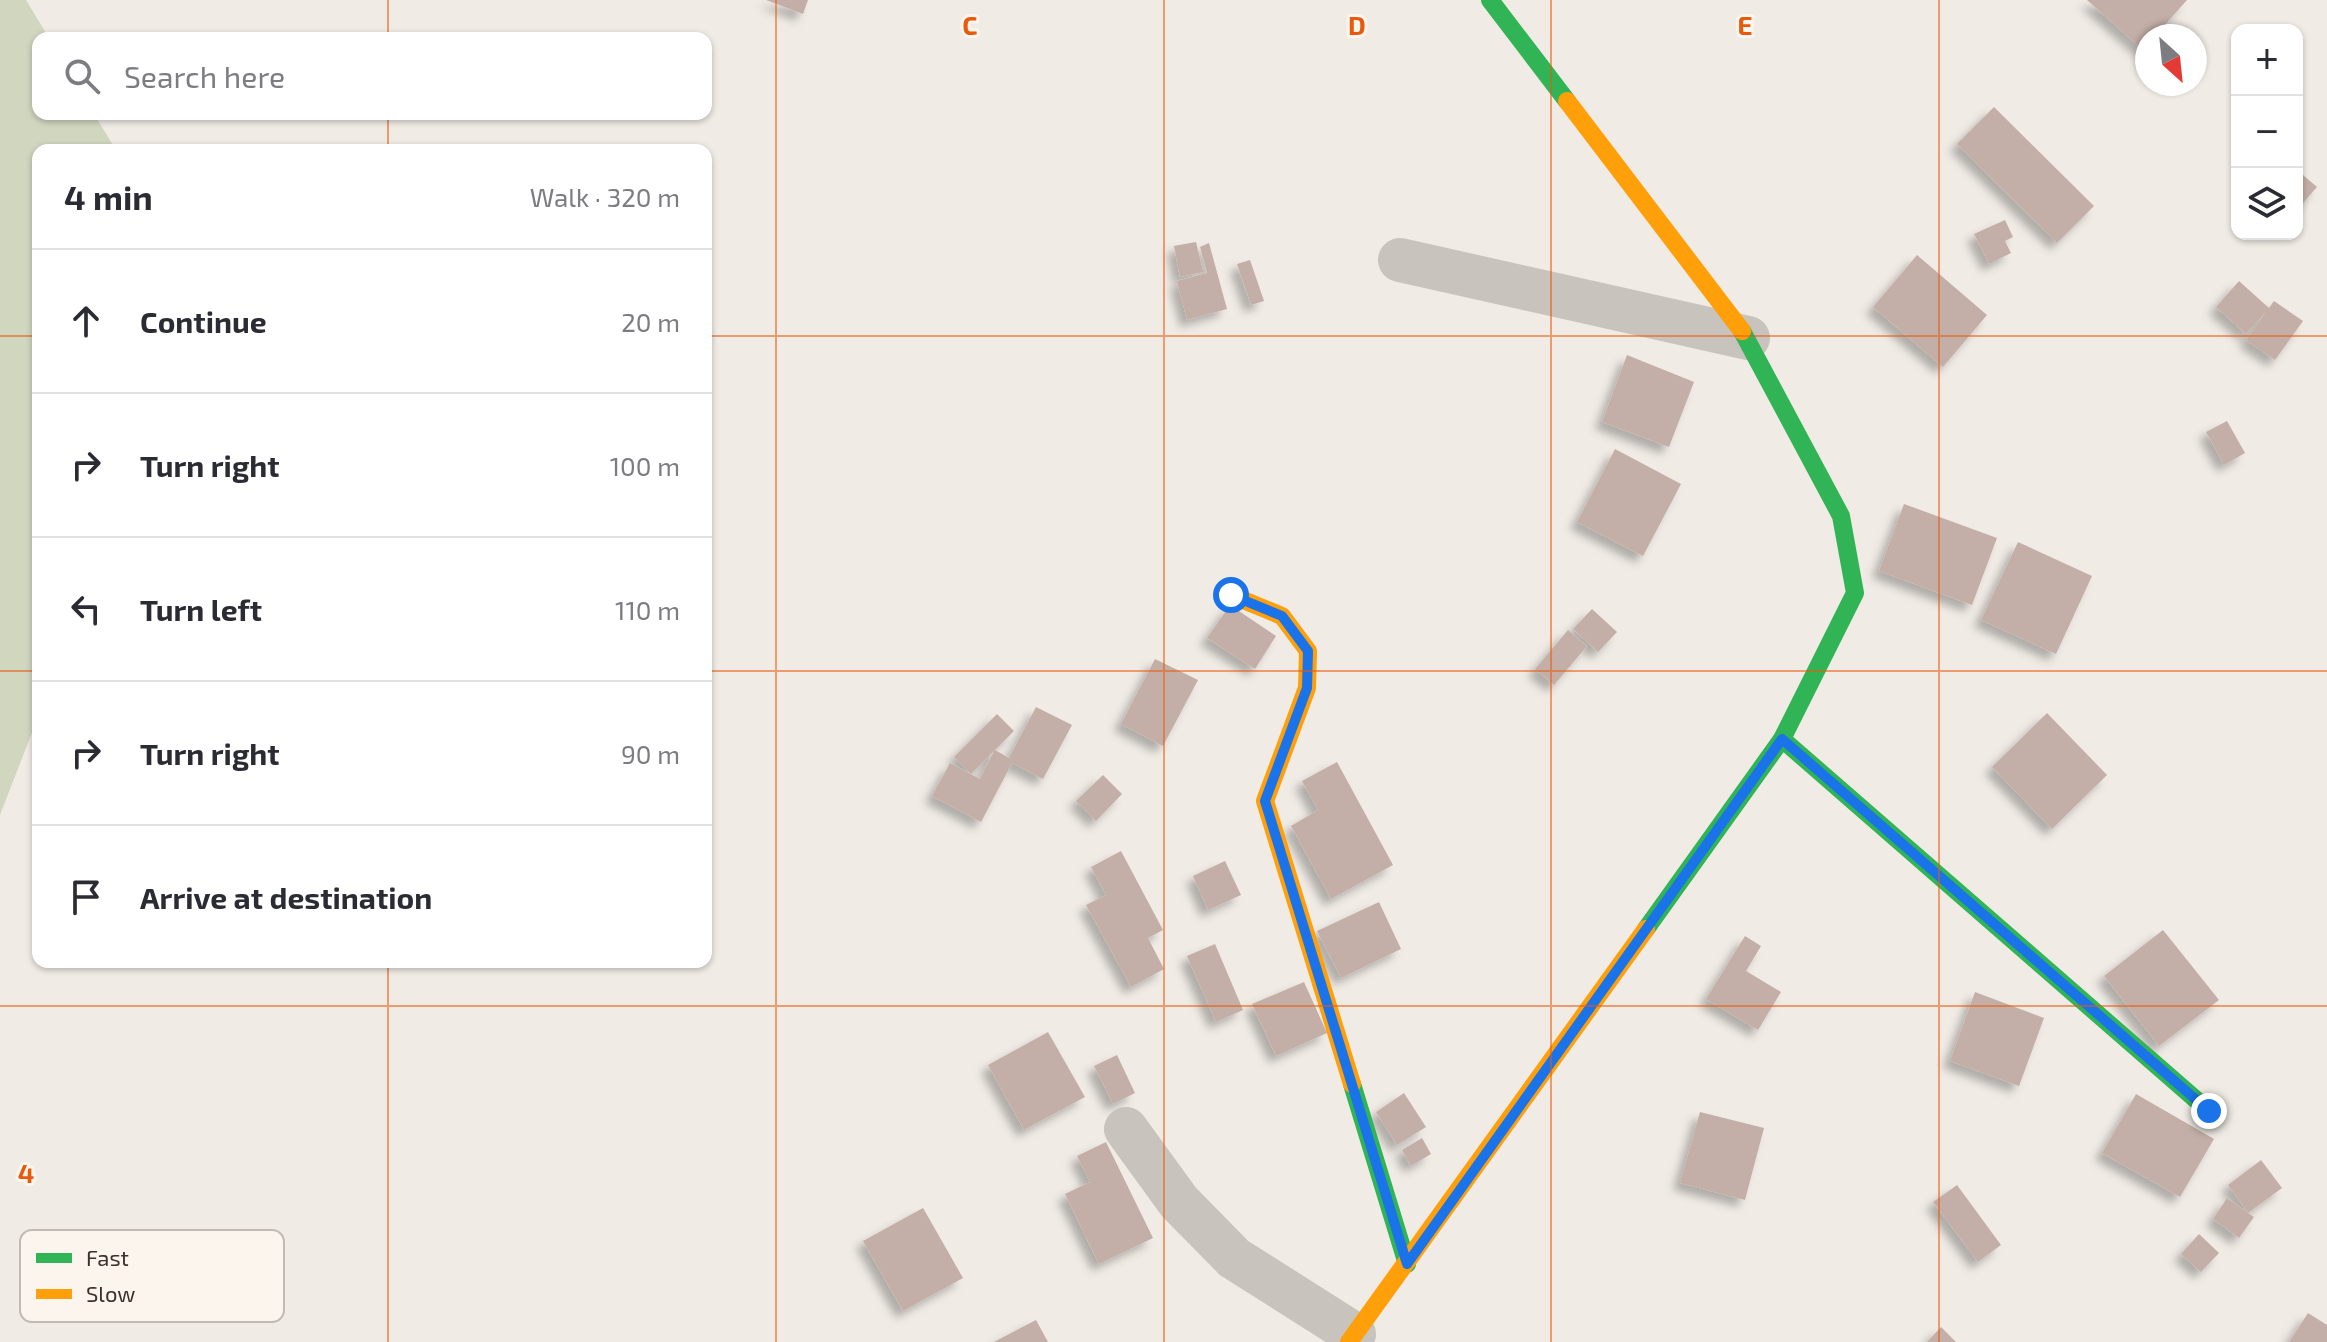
<!DOCTYPE html>
<html lang="en">
<head>
<meta charset="utf-8">
<style>
	:root { --surface:#fff; --page:#f2f2f3; --text:#2b2b33; --muted:#7c7c81; --line:#e1e1e2 }
	body { margin:0; font-family:"Exo 2",sans-serif; background:var(--page); color:var(--text) }
	.controls { position:absolute; right:24px; top:24px; display:grid; overflow:hidden; border-radius:16px; box-shadow:0 2px 6px #0004 }
	.controls button { width:72px; height:72px; display:grid; place-items:center; padding:0; border:0; border-bottom:2px solid var(--line); background:var(--surface); color:var(--text); font:40px sans-serif }
	.compass { position:absolute; left:2135px; top:24px; width:72px; height:72px; border-radius:50%; background:var(--surface); box-shadow:0 2px 6px #0004; rotate:153deg }
	.stop { position:absolute; width:24px; height:24px; margin:-18px; border:6px solid #1a73e8; border-radius:50%; background:#fff }
	.stop.end { background:#1a73e8; border-color:#fff; box-shadow:0 2px 8px #0008 }
	.list { margin:0; padding:0; list-style:none }
	h2 { display:flex; justify-content:space-between; align-items:center; height:104px; margin:0; padding:0 32px; font-size:34px }
	h2 small { font-size:26px; font-weight:400; color:var(--muted) }
	.list li { display:grid; grid-template-columns:52px 1fr auto; gap:24px; align-items:center; box-sizing:border-box; height:144px; padding:0 32px; border-top:2px solid var(--line) }
	.list b { display:block; font-size:30px; white-space:nowrap }
	.list em { font-size:26px; font-style:normal; color:var(--muted) }
	.icon { flex:none; width:44px; height:44px; fill:none; stroke:currentColor; stroke-width:2; stroke-linecap:round; stroke-linejoin:round }
	.map { position:relative; flex:none; width:2327px; height:1342px; overflow:hidden }
	.search { position:absolute; background:var(--surface); box-shadow:0 2px 6px #0004; left:32px; top:32px; width:680px; height:88px; display:flex; align-items:center; gap:20px; box-sizing:border-box; padding:0 28px; border-radius:16px; color:var(--muted); font-size:30px }
	.panel { position:absolute; background:var(--surface); box-shadow:0 2px 6px #0004; left:32px; top:144px; width:680px; height:824px; border-radius:16px }
	.map>svg:first-child { display:block }
	.green { fill:#d1d6bf }
	.building { fill:#c3afa7; filter:url(#shadow) }
	.lines { fill:none; stroke-linecap:round; stroke-linejoin:round }
	.street { stroke:#c9c3be; stroke-width:44 }
	.fast { stroke:#30b455; stroke-width:18 }
	.slow { stroke:#ff9f0a; stroke-width:18 }
	.route { stroke:#1a73e8; stroke-width:10 }
	.grid { fill:none; stroke:#e8590c; stroke-width:2; stroke-opacity:0.55 }
	.key { fill:#fbf5ee; stroke:#c1bab4; stroke-width:2 }
	.key-label { font-size:22px; fill:#3b302b }
	.grid-label { font-size:26px; text-anchor:middle; font-weight:bold; fill:#e8590c; stroke:#fbf5ee; stroke-width:6; stroke-linejoin:round; paint-order:stroke }
</style>
</head>
<body>
<div class="map">
<svg width="2327" height="1342" viewBox="0 0 2327 1342">
	<defs>
		<filter id="shadow"><feDropShadow dx="-7" dy="7" stdDeviation="4" flood-color="#0004"/></filter>
	</defs>
	<rect width="100%" height="100%" fill="#f0ebe5"/>
	<path class="green" d="M0,0H26L49,38H38V114H94L116,150H38V717L0,815Z"/>
	<g class="building">
		<path d="M766,0H808L803,14Z"/>
		<path d="M2087,0H2187L2155,36H2147L2143,50Z"/>
		<path d="M1994,107L2094,206L2057,243L1957,144Z"/>
		<path d="M2297,170L2317,187L2297,210Z"/>
		<path d="M2005,220L2013,237L2005,241L2011,253L1989,264L1974,234Z"/>
		<path d="M1196,242L1203,272L1180,277L1174,246Z"/>
		<path d="M1209,243L1227,309L1187,320L1177,281L1207,273L1200,247Z"/>
		<path d="M1917,255L1987,315L1943,367L1873,307Z"/>
		<path d="M1250,260L1264,301L1251,305L1237,264Z"/>
		<path d="M2239,281L2269,308L2274,301L2303,321L2275,360L2246,340L2266,312L2246,334L2216,307Z"/>
		<path d="M1627,355L1694,382L1669,447L1602,422Z"/>
		<path d="M2227,421L2245,453L2224,465L2206,432Z"/>
		<path d="M1615,449L1681,484L1643,556L1577,522Z"/>
		<path d="M1904,504L1997,538L1972,605L1879,571Z"/>
		<path d="M2018,542L2092,576L2056,654L1981,620Z"/>
		<path d="M1230,605L1276,636L1255,669L1207,638Z"/>
		<path d="M1592,609L1617,632L1598,652L1573,629Z"/>
		<path d="M1568,630L1587,646L1554,685L1535,669Z"/>
		<path d="M1155,659L1198,680L1163,746L1121,724Z"/>
		<path d="M1036,707L1072,725L1043,779L1012,763L981,822L932,796L950,763L980,779L994,751L971,774L954,757L997,714L1014,731L995,750L1009,758Z"/>
		<path d="M2047,713L2107,775L2052,829L1992,767Z"/>
		<path d="M1337,762L1393,865L1331,899L1291,826L1318,810L1302,781Z"/>
		<path d="M1103,775L1122,794L1096,821L1076,801Z"/>
		<path d="M1121,851L1163,930L1148,938L1164,969L1131,987L1086,905L1106,895L1091,867Z"/>
		<path d="M1225,861L1241,895L1208,910L1193,876Z"/>
		<path d="M1379,902L1401,949L1341,978L1317,931Z"/>
		<path d="M2163,930L2219,1000L2159,1046L2104,976Z"/>
		<path d="M1745,936L1761,946L1746,971L1781,992L1758,1030L1706,999Z"/>
		<path d="M1215,944L1243,1010L1216,1022L1187,956Z"/>
		<path d="M1304,982L1327,1033L1276,1056L1252,1004Z"/>
		<path d="M1975,992L2044,1018L2019,1086L1950,1061Z"/>
		<path d="M1048,1032L1085,1097L1024,1130L988,1065Z"/>
		<path d="M1117,1055L1135,1093L1113,1104L1094,1066Z"/>
		<path d="M1404,1093L1426,1127L1397,1145L1376,1112Z"/>
		<path d="M2136,1094L2214,1139L2180,1197L2102,1153Z"/>
		<path d="M1700,1112L1764,1128L1745,1200L1680,1183Z"/>
		<path d="M1422,1138L1431,1154L1411,1166L1402,1150Z"/>
		<path d="M1106,1142L1153,1238L1099,1264L1065,1194L1090,1182L1077,1156Z"/>
		<path d="M2261,1160L2282,1188L2248,1213L2254,1217L2239,1238L2213,1219L2227,1198L2248,1213L2228,1185Z"/>
		<path d="M1957,1185L2001,1245L1978,1262L1933,1202Z"/>
		<path d="M923,1208L963,1278L903,1311L863,1241Z"/>
		<path d="M2199,1234L2219,1253L2201,1272L2181,1254Z"/>
		<path d="M2308,1313L2327,1325V1342H2289Z"/>
		<path d="M1036,1320L1048,1342H994Z"/>
		<path d="M1941,1327L1956,1342H1927Z"/>
	</g>
	<g class="lines">
		<g class="street">
			<path d="M1400,260L1748,338"/>
			<path d="M1126,1129L1179,1202L1234,1258L1354,1334"/>
		</g>
		<g class="fast">
			<path d="M1490,0L1567,101"/>
			<path d="M1782,739L2209,1111"/>
			<path d="M1646,929L1782,739L1855,593L1841,516L1742,331"/>
			<path d="M1352,1084L1407,1264"/>
		</g>
		<g class="slow">
			<path d="M1567,101L1742,331"/>
			<path d="M1231,595L1282,616L1308,651L1307,688L1265,801L1352,1084"/>
			<path d="M1349,1342L1646,929"/>
		</g>
	</g>
	<g class="lines">
		<path class="route" d="M1231,595L1282,616L1308,651L1307,688L1265,801L1407,1264L1782,739L2209,1111"/>
	</g>
	<path class="grid" d="M388,0V38M776,0V1342M1164,0V1342M1551,0V1342M1939,0V1342M388,114V150M0,336H38M706,336H2327M0,671H38M706,671H2327M388,962V1342M0,1006H2327"/>
	<rect x="20" y="1230" width="264" height="92" rx="12" class="key"/>
	<rect x="36" y="1253" width="36" height="10" fill="#30b455"/>
	<rect x="36" y="1289" width="36" height="10" fill="#ff9f0a"/>
	<g class="key-label">
		<text x="86" y="1266">Fast</text>
		<text x="86" y="1302">Slow</text>
	</g>
	<g class="grid-label">
		<text x="970" y="35">C</text>
		<text x="1357" y="35">D</text>
		<text x="1745" y="35">E</text>
		<text x="26" y="1183">4</text>
	</g>
</svg>
<div class="controls">
<button>+</button>
<button>−</button>
<button><svg class="icon" aria-label="layers" viewBox="0 0 24 24"><path d="M12 4l9 5-9 5-9-5zM3 14l9 5 9-5"/></svg></button>
</div>
<svg class="compass" viewBox="-18 -18 36 36"><path d="M0-13l5 13h-10z" fill="#e53935"/><path d="M0 13l5-13h-10z" fill="#7c7c81"/></svg>
<div class="stop" style="left:1231px;top:595px"></div>
<div class="stop end" style="left:2209px;top:1111px"></div>
<div class="search"><svg class="icon" aria-label="search" viewBox="0 0 24 24"><circle cx="10" cy="10" r="6"/><path d="M15 15l6 6"/></svg>Search here</div>
<section class="panel">
<h2>4 min<small>Walk · 320 m</small></h2>
<ul class="list">
<li><svg class="icon" aria-label="ahead" viewBox="0 0 24 24"><path d="M12 20V5M6 11l6-6 6 6"/></svg><div><b>Continue</b></div><em>20 m</em></li>
<li><svg class="icon" aria-label="right" viewBox="0 0 24 24"><path d="M7 20v-9h11M14 6l5 5-5 5"/></svg><div><b>Turn right</b></div><em>100 m</em></li>
<li><svg class="icon" aria-label="left" viewBox="0 0 24 24"><path d="M17 20v-9H6M10 6l-5 5 5 5"/></svg><div><b>Turn left</b></div><em>110 m</em></li>
<li><svg class="icon" aria-label="right" viewBox="0 0 24 24"><path d="M7 20v-9h11M14 6l5 5-5 5"/></svg><div><b>Turn right</b></div><em>90 m</em></li>
<li><svg class="icon" aria-label="arrive" viewBox="0 0 24 24"><path d="M6 21V4h12l-3 4 3 4H6"/></svg><div><b>Arrive at destination</b></div></li>
</ul>
</section>
</div>
</body>
</html>
